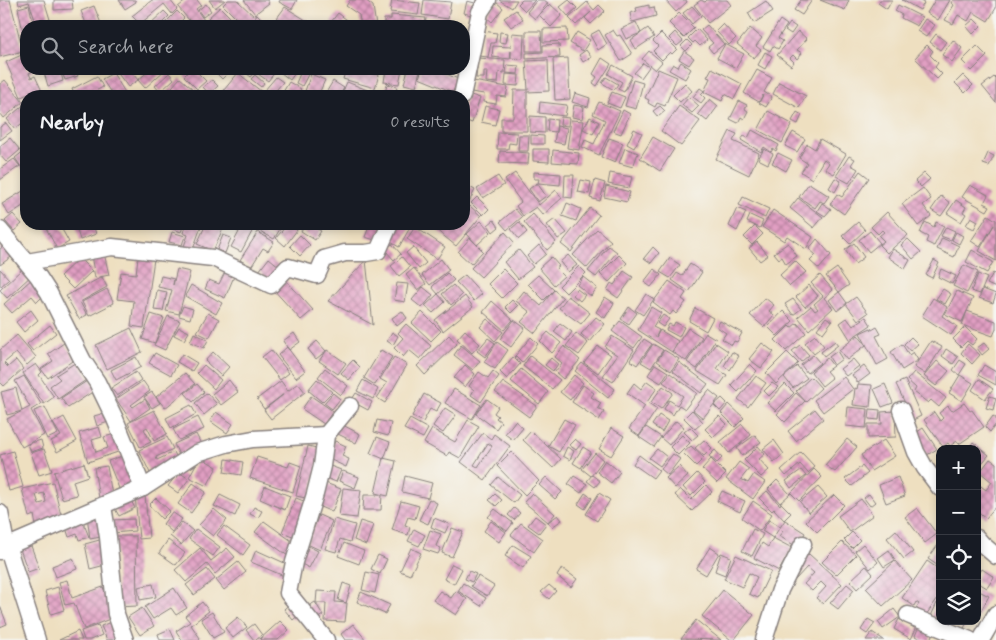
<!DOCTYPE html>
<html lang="en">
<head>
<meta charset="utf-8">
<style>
	:root { --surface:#171b24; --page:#20242c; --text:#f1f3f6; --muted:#9ea1a6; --line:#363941 }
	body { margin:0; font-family:Mynerve,sans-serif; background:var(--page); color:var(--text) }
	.controls { position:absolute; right:15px; bottom:15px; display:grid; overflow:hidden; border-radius:10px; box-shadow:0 2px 8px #0003 }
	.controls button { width:45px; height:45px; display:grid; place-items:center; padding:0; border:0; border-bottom:1px solid var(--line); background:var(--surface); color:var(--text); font:25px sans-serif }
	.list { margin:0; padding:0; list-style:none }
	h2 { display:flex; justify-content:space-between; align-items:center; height:65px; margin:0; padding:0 20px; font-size:21px }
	h2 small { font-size:16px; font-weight:400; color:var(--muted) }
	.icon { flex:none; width:28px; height:28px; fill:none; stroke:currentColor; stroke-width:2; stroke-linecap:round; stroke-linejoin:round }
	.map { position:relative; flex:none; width:996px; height:640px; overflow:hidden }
	.search { position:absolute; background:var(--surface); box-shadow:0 2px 8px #0003; left:20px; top:20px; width:450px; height:55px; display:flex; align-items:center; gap:12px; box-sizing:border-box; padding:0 18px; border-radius:20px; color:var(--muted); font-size:19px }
	.panel { position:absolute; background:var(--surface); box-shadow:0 2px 8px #0003; left:20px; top:90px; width:450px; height:140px; border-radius:20px }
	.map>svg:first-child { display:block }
	.building { fill:url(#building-cross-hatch); fill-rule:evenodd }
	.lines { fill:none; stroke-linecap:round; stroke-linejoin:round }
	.minor-casing { stroke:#88807e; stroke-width:19 }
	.minor { stroke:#fff; stroke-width:16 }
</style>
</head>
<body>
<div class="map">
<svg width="996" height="640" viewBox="0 0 996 640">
	<defs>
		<pattern id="building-cross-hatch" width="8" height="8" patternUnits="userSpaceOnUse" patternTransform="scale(1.25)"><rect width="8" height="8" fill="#e19fc2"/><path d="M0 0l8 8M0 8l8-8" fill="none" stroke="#b6819f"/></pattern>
	</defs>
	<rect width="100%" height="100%" fill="#f6f6f2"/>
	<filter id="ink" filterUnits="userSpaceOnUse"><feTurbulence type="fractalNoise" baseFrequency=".02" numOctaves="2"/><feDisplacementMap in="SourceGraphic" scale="10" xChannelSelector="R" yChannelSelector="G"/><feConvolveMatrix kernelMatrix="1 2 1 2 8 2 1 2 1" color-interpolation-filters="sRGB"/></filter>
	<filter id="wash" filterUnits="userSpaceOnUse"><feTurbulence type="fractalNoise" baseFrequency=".0096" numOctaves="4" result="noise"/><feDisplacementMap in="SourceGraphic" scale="20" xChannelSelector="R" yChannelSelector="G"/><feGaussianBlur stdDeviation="1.12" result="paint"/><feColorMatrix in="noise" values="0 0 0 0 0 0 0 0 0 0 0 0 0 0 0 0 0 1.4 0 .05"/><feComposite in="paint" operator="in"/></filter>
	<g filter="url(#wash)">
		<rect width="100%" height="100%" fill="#eedfc0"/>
		<g id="blocks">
			<g class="building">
				<path d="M0,0H10L23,51L0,57Z"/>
				<path d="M18,0H44L52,26H37L29,2L19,5Z"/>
				<path d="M54,0H72L73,9L54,10Z"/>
				<path d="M119,0H135L136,2L125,9Z"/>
				<path d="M152,0H167L168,1L170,0L177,9L172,14L164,4L140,24L132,16Z"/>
				<path d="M187,0H197L201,5L196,9L204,20L197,26H194L178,7Z"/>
				<path d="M209,0H225L215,8Z"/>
				<path d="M228,0H237L255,17L257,14L264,21L259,26H244L223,5Z"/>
				<path d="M244,0H267L269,3L255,14Z"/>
				<path d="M280,0H297L292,9L279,2Z"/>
				<path d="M350,0H365L373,6L376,26H361L359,15L346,6Z"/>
				<path d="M392,0L420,3L418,15L390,12Z"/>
				<path d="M424,0L451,2L448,19L422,15Z"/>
				<path d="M499,0H517L512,8Z"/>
				<path d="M522,0H535L525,11L518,4Z"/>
				<path d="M537,0H544L548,3L535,19L527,12Z"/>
				<path d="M569,0L577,8L568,16L560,7Z"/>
				<path d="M665,0H686L687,2L676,12Z"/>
				<path d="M701,0L705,2L707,0H727L731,5L708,23L694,5Z"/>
				<path d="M801,0H812L802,15L794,10Z"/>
				<path d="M820,0H849L845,10Z"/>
				<path d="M880,0H892L887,9L878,3Z"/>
				<path d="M902,0H918L924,3L920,10Z"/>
				<path d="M935,0H950L938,20L927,13Z"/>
				<path d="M953,0H996V8L988,21L973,12L968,21L958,15L953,24L945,20L954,5L951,3Z"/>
				<path d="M467,1L475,3L471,15L464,13Z"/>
				<path d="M766,1L773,11L754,23L748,13Z"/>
				<path d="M496,2L503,8L492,22L485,16Z"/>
				<path d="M587,2L594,10L599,5L605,11L591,24L585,18L591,12L576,25L569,18Z"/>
				<path d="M206,4L211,11L203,17L198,10Z"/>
				<path d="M550,4L562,15L551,27L539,15Z"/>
				<path d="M29,5L34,26H26L25,41L18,8Z"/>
				<path d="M649,5V8L654,7L656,16L632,22L630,13L637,11L636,8Z"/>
				<path d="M898,5L922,17L917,26L901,18L902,15L895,11Z"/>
				<path d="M94,6L102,26H87L81,11Z"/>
				<path d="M692,6L701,16L692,24L683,13Z"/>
				<path d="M220,7L234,21L229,26L222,19L215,26L208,18Z"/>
				<path d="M285,7L309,22L307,26H291L277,18Z"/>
				<path d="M516,10L523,19L511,27L504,18Z"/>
				<path d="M164,11L169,16L159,26H148Z"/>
				<path d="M177,11L184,18L176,26H162Z"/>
				<path d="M338,13L347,20L342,26H336L331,22Z"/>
				<path d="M679,13L694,28L684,38L669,23Z"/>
				<path d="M391,15L426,18L425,26H384V19H391Z"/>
				<path d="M925,19L935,25L926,37L917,31Z"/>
				<path d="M974,19L981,26L973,34L966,26Z"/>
				<path d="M780,20L787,25L778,38L783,41L778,49L773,46L770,51L763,47Z"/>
				<path d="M636,22L641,33L626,39L621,29Z"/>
				<path d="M790,23L796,27L791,34L785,30Z"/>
				<path d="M723,24L736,38L729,45L716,31Z"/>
				<path d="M707,25L724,44L713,53L708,47L713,43L701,30Z"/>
				<path d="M567,28L568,41L543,42V29Z"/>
				<path d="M648,28L654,37L636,49L631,40Z"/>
				<path d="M750,28L762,38L756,46L761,50L754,58L737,44Z"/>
				<path d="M697,29L707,40L700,46L695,41L693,43L688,38Z"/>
				<path d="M599,30L607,44L598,50L590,35Z"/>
				<path d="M613,30L617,36L620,35L632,54L621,61L605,35Z"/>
				<path d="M483,31L497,33L495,43H491L488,57L479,56Z"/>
				<path d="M526,31H541L542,51H526Z"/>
				<path d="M798,31L807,39L797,50L802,53L797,59L793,55L790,58L794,62L791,66L777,55Z"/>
				<path d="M500,32L508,33L506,43L499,42Z"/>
				<path d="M577,32L590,40L583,51L570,43Z"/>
				<path d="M675,32L683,41L677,46L669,38Z"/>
				<path d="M512,33L524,34L523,59L511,58V51L510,59L492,57L493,46L511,47Z"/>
				<path d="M661,33L677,49L672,54L670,52L662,60L653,51L658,46L653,41Z"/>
				<path d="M936,34L946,42L940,50L930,42Z"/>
				<path d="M687,40L692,45L686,51L681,46Z"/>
				<path d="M953,40L962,48L952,62L942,55Z"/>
				<path d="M559,44L560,57L526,59V53L543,52V45Z"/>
				<path d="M725,44L744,54L736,68L717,58Z"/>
				<path d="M927,45L933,51L930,55L938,63L935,67L942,74L937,79L915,58Z"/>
				<path d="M977,46L987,56L972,71L962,61Z"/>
				<path d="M586,50L591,57L583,62L579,55Z"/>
				<path d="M649,51L662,62L655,70L642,59Z"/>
				<path d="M684,51L694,58L689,65L679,59Z"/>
				<path d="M765,52L772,56L765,69L758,65Z"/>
				<path d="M26,53V69H32L33,71L29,73L31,78L35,76L41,89L21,97L6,62Z"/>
				<path d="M478,58L505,60L504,73L499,72L498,83L486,82L487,71H484V78H476Z"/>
				<path d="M568,58L570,99L555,100L553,59Z"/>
				<path d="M602,58L611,64L597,86L593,83L597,77L593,74Z"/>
				<path d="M548,60L549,91L527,92V131H501V118H513L514,90H528L526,61Z"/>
				<path d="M681,62L691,69L685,79L669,70L673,64L678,67Z"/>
				<path d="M643,63L649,67L641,78L634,73Z"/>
				<path d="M507,65L519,66L518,74L506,73Z"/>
				<path d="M613,65L632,76L624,92L618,89L622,82L608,74Z"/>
				<path d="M712,68L742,84L734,99L725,94L722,101L704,92L710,78L707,77Z"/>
				<path d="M43,69H60L63,81L48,86Z"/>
				<path d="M61,69H75L78,76L65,80Z"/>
				<path d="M118,69H129L138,80L128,87L116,71Z"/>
				<path d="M151,69H166L145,88L138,80Z"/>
				<path d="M191,69H194L206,81L197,89L184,76Z"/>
				<path d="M214,69H232L222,79L213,70Z"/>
				<path d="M241,69H258L251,77Z"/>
				<path d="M262,69H272L276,71L268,81L258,74Z"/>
				<path d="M282,69H298L290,80L280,72Z"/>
				<path d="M302,69H311L302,86L296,83Z"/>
				<path d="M324,69H342L338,76Z"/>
				<path d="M355,69L379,75L375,88L343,79L345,72L353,74Z"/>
				<path d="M386,69H402L399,84L384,82Z"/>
				<path d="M408,69L420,70L416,87L404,84Z"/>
				<path d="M422,69H435L458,79L453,92L419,78Z"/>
				<path d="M658,69L677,77L665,106L657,103L655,107L648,103L649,100L645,98Z"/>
				<path d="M757,70L772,78L764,92L772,97L766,107L759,103L763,95L759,102L744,93Z"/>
				<path d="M113,73L126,94L123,96H113L102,79Z"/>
				<path d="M169,73L174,79L160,92L155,86Z"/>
				<path d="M238,73L267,96H219Z"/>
				<path d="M311,74L325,80L318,96L305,91Z"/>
				<path d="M506,74L519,75L518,86L505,85Z"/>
				<path d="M255,75L264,83L261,87L251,79Z"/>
				<path d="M963,75L973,85L965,93L955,83Z"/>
				<path d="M97,76L103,87L86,96H75L72,89Z"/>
				<path d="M276,77L283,82L271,96L264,91Z"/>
				<path d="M606,77L618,84L614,90L602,83Z"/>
				<path d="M994,77L996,79V103L982,86Z"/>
				<path d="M180,78L199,94L197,96H182L172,87Z"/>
				<path d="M5,80L23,102L4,118L0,113V84Z"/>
				<path d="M212,80L218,86L209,94L203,87Z"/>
				<path d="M633,80L643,83L636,109L625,106Z"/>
				<path d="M333,81L344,88L339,96H324Z"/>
				<path d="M473,81L508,87L506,97L497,96L496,104L483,102L484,94L471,92Z"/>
				<path d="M289,82L301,89L296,96H290L283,92Z"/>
				<path d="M347,82L375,93L373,96H341Z"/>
				<path d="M779,82L806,96L799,108L773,94Z"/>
				<path d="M685,83L692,91L680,102L673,95Z"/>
				<path d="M387,84L397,86L395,96L385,94Z"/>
				<path d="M172,88L180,96H162Z"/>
				<path d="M700,88L704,91L701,94L705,98L701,103L693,97Z"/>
				<path d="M612,92L625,97L620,108L607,103Z"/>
				<path d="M575,93L590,98L588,107L572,102Z"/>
				<path d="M468,94L480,98L472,123L464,120V105Z"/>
				<path d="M689,97L699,106L692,113L682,105Z"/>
				<path d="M710,99L718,106L707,121L698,114Z"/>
				<path d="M739,101L747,105L745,109L748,111L744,119L741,117L738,123L730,119Z"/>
				<path d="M540,102L567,105L565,116L539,113Z"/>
				<path d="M599,102L620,111L599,155L582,147L585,140L594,144L605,120L593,114Z"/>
				<path d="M26,103V120L15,129L7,119Z"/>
				<path d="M574,105L584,107L582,119L572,117Z"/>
				<path d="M485,106L499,109L495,125L481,122Z"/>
				<path d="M660,106L665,111L658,117L653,111Z"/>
				<path d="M679,106L700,121L681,146L661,131Z"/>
				<path d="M623,110L630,114L621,134L613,131Z"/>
				<path d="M768,111L792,124L782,143L758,130Z"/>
				<path d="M797,112L802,115L798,124L792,121Z"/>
				<path d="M530,116L545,117V133L530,132Z"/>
				<path d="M561,117L569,118L568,126L560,125Z"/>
				<path d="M590,117L599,122L593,134L583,129Z"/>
				<path d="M548,119L557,120L556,132L547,131Z"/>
				<path d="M571,120L584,121L579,150L567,148Z"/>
				<path d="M6,123L12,131L0,140V127Z"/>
				<path d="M557,126L567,128L564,144L554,142Z"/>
				<path d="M634,129L642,133L634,148L627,144Z"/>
				<path d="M752,130L779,145L776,151L773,149L771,152L764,147L761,152L741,140L744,136L748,138Z"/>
				<path d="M730,131L737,134L733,141L759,153L749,175L716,159Z"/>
				<path d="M498,132L517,133L516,144L509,143L508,149H497Z"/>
				<path d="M793,132L805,139L797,152L785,146Z"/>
				<path d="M519,135H529L528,151H518Z"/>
				<path d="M531,135L544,136V144H531Z"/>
				<path d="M653,137L674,149L660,171L640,158Z"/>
				<path d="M10,138L20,150L6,162L0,155V146Z"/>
				<path d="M609,138L623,143L615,163L601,157Z"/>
				<path d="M820,139L846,154L834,174L825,169L829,163L824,159L812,179L801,172L807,163L799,158L807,144L815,149Z"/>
				<path d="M625,148L638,153L633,167L619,163Z"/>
				<path d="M533,149H549V162L533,161Z"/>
				<path d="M764,149L773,154L768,164L758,159Z"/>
				<path d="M25,150L26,152V174L15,158Z"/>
				<path d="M553,150L579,153L578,164L552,162Z"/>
				<path d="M500,151L529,153L528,164L499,163Z"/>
				<path d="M778,153L792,160L786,171L772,163Z"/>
				<path d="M988,153L994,156L989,166L983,164Z"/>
				<path d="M849,156L855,159L851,165L858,169L849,183L836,176Z"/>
				<path d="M14,159L20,166L0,180V169Z"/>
				<path d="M860,171L869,178L844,214L830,204L837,194L842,197Z"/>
				<path d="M534,172L561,174L560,185L538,183L539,179H534Z"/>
				<path d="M515,173L539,205L556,190L562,198L543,215L536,207L523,216L516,206L521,202L505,180Z"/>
				<path d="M610,173L632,177L629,188L608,184Z"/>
				<path d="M924,173L930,179L921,187L915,181Z"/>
				<path d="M565,175H574L572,198L564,197Z"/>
				<path d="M498,176L504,185L483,198L477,189Z"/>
				<path d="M835,178L841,181L835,192L829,188Z"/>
				<path d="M581,180L591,182L589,194L578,192Z"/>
				<path d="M595,180L605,183L600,201L590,198Z"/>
				<path d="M537,183L546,196L538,202L529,189Z"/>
				<path d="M809,183L829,196L824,203L820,201L815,208L799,197Z"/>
				<path d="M464,184L475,190L469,202L464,199Z"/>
				<path d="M970,185L988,195L984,203L990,206L987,211L962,197Z"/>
				<path d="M606,186L630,192L627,202L604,197Z"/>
				<path d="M923,188L931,199L923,205L931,216L918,226L902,204Z"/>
				<path d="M23,191L26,195V204L9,215L2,204Z"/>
				<path d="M941,196L950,203L941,216L931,210Z"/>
				<path d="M477,197L489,209L483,215L471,203Z"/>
				<path d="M743,197L769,209L765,218L739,205Z"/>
				<path d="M798,198L823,217L814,228L790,208Z"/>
				<path d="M956,200L966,207L963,212L966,214L961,222L947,213Z"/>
				<path d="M567,203L581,209L576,221L562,216Z"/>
				<path d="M822,203L831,209L825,216L817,211Z"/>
				<path d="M470,206L481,216L456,246L434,228L437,224H450L456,228L458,225L457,224H464V213Z"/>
				<path d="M590,208L599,215L571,252L561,244Z"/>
				<path d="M737,208L746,212L737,231L729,226Z"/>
				<path d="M515,209L522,217L507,230L500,222Z"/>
				<path d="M773,210L813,237L806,249L787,236L784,241L762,227Z"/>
				<path d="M887,212L908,235L887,253L879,245L884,241L879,236L884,232L882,230L878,234L871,227Z"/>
				<path d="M13,214L22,224L14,231L5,221Z"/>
				<path d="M533,214L556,242L547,250L524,222Z"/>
				<path d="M750,215L763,221L760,228L747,222Z"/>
				<path d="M988,215L996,220V261L979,251L994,225L980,247L971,241Z"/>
				<path d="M971,217L978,221L974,229L966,225Z"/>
				<path d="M555,219L567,233L558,239L547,225Z"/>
				<path d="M494,220L499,227L493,232L488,225Z"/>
				<path d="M481,221L491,232L477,245L467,234Z"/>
				<path d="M519,222L527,232L519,239L511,229Z"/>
				<path d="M858,222L865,230L850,244L842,236Z"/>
				<path d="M925,222L934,227L936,222L944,226L934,246L926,242L928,237L920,233Z"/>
				<path d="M54,224H59L69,242L57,249L46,228Z"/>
				<path d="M75,224H93L96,234L80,240Z"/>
				<path d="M174,224H184L181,232L173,229Z"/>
				<path d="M186,224H202L192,252L183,249L188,235L183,233Z"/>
				<path d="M206,224H225L213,251L197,244Z"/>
				<path d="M233,224H247L254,228L241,252L231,247L239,232L231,228Z"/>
				<path d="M262,224H271L280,229L274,239L258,230Z"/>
				<path d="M282,224H297L300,226L285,246L276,238L286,226Z"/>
				<path d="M305,224H309L321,231L315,240L301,231Z"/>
				<path d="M370,224H385L378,241L365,237Z"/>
				<path d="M400,224H412L399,247L389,241Z"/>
				<path d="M755,226L763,234L752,245L744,237Z"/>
				<path d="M415,227L445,247L437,259L407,239Z"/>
				<path d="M946,227L955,231L951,240L941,236Z"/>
				<path d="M597,229L611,241L587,268L573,255Z"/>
				<path d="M870,231L880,243L869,252L859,240Z"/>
				<path d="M172,232L185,236L182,245L169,242Z"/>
				<path d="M258,232L274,242L268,251L263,248L251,267L240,260Z"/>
				<path d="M505,232L514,242L481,277L471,268Z"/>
				<path d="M956,232L963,236L959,244L952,240Z"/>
				<path d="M223,235L231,238L225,253L217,250Z"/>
				<path d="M300,235L310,245L300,256L290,246Z"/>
				<path d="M470,238L483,251L471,264L458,252Z"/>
				<path d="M942,238L959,246L954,257L937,249Z"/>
				<path d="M817,239L831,255L819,269L810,261L816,255L809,249Z"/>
				<path d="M908,239L921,252L913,259L901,245Z"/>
				<path d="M757,242L768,255L760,261L749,248Z"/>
				<path d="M788,243L797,256L786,264L782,257L779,259L774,253Z"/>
				<path d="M854,243L864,257L855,264L845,250Z"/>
				<path d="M6,244L14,255L0,265V249Z"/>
				<path d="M392,244L401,254L394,260L385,250Z"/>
				<path d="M539,245L546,254L534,264L527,256Z"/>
				<path d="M609,246L617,252L596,277L588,271Z"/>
				<path d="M413,247L426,263L419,269L406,253Z"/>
				<path d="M653,247L659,253L651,263L644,258Z"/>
				<path d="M893,249L910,260L905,269L888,257Z"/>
				<path d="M519,250L533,267L518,279L504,262Z"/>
				<path d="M972,250L993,262L987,273L966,262Z"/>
				<path d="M104,253L109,275L95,278L91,255Z"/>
				<path d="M568,255L577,265L568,272L560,262Z"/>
				<path d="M619,255L627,263L609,282L600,274Z"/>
				<path d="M138,257L154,259L144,328L131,326L134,301L117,299L121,272L136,274Z"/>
				<path d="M402,257L410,267L399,276L391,266Z"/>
				<path d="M551,257L559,266L556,268L564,276L554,285L539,268Z"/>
				<path d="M79,258L92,271L73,289L60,276Z"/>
				<path d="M269,258L280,267L269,280L259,271Z"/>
				<path d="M670,258L680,265L670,278L660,272Z"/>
				<path d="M441,259L449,270L430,285L422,275Z"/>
				<path d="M366,260L373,325L328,301Z"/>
				<path d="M934,260L939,263L932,278L926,275Z"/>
				<path d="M795,261L806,272L790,286L780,275Z"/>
				<path d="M690,264L702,272L689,292L672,280L677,273L682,276Z"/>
				<path d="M964,265L978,272L967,293L953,286Z"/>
				<path d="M25,266L33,274L7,298L0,290Z"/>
				<path d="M579,266L586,273L566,293L559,286Z"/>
				<path d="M414,268L426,284L418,290L406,275Z"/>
				<path d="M837,268L849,285L839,292L826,276Z"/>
				<path d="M0,269L9,279L0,287Z"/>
				<path d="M177,269L190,272L179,314L166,311L172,290L158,287L161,276L174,279L173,285Z"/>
				<path d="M503,269L517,283L502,298L488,284Z"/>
				<path d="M654,269L661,275L651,287L644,282Z"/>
				<path d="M941,269L956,276L952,284L938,277Z"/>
				<path d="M226,270L235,274L225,298L205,289L209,280L219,284Z"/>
				<path d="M624,271L633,277L618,298L607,290L611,283L614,285Z"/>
				<path d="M447,273L454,280L438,294L432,287Z"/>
				<path d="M993,273L996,275V288L987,284Z"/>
				<path d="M978,274L987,278L980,294L971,291Z"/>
				<path d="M465,275L482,294L474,301L456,282Z"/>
				<path d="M538,275L554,290L544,300L528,284Z"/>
				<path d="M820,275L833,290L824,298L833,308L809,330L798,317L811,306L815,311L818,309L814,304L823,296L811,283Z"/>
				<path d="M102,277L107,287L80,302L87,315L79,319L66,296Z"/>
				<path d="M583,277L597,288L591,296L577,285Z"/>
				<path d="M33,278L46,293L37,302L32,296L12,313L4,304Z"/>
				<path d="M284,278L313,310L301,320L272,288Z"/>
				<path d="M669,281L686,293L682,299L686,302L676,314L673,311L670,315L653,302Z"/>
				<path d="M397,283L408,284L405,302L394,300Z"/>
				<path d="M191,285L222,303L216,314L185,296Z"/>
				<path d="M453,285L462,295L451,305L442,294Z"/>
				<path d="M809,285L818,296L805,307L796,297Z"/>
				<path d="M423,287L433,295L422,308L412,300Z"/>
				<path d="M107,289L114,303L89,316L82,302Z"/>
				<path d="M577,289L585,295L580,301L573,295Z"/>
				<path d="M943,289L951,294L945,304L936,299Z"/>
				<path d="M983,289L996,294L993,303L979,298Z"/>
				<path d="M157,290L167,292L163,311L154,310Z"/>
				<path d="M554,290L563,298L535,333L521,322L530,312L516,301L524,291L541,306Z"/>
				<path d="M957,291L973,298L962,322L945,314Z"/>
				<path d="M839,292L847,303L837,311L829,300Z"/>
				<path d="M438,294L445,302L433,313L425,306Z"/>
				<path d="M646,294L654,299L643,315L635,310Z"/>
				<path d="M465,296L473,307L443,331L435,320Z"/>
				<path d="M568,296L590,313L581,324L559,308Z"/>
				<path d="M605,297L614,303L605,318L596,312Z"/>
				<path d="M856,297L868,313L858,320L846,304Z"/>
				<path d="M765,298L774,305L769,311L774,315L764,327L750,315Z"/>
				<path d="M933,298L947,307L942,316L957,326L951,335L922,316Z"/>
				<path d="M793,299L801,309L793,315L785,304Z"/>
				<path d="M512,300L518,306L511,313L505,307Z"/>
				<path d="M492,301L513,320L504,330L483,312Z"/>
				<path d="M183,306L193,309L190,319L179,316Z"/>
				<path d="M629,307L637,313L629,324L621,319Z"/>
				<path d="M651,307L661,313L653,327L659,330L656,337L660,330L678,341L672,352L638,330Z"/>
				<path d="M695,308L713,318L706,331L689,321Z"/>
				<path d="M31,310L38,320L24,332L16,322Z"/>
				<path d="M402,311L407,318L397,326L392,318Z"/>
				<path d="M783,311L793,321L777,336L768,327Z"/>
				<path d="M967,311L996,321V329L993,336L962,325Z"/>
				<path d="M422,312L441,331L431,341L412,323Z"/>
				<path d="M208,313L219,319L209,338L197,332Z"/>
				<path d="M151,314L164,318L155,343L168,316L180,321L165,350L154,345L155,343L142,339Z"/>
				<path d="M663,315L669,319L663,327L657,323Z"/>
				<path d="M596,317L605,324L590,342L581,334Z"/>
				<path d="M826,317L832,321L823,333L817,329Z"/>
				<path d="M866,317L871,325L850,339L840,323L847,318L853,326Z"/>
				<path d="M487,319L503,332L495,341L480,327Z"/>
				<path d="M514,320L525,328L511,347L500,339Z"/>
				<path d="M620,321L642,337L634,348L612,331Z"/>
				<path d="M720,321L742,333L737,342L734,341L732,345L722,339L726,333L717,327Z"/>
				<path d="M675,322L684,327L679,337L666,330L669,324L673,326Z"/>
				<path d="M560,323L572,332L566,341L554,332Z"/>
				<path d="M797,323L806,333L786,351L775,340L789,326L791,328Z"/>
				<path d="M406,324L431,346L420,359L409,350L403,357L394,348L403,338L398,333Z"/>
				<path d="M50,325L56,333L33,351L27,344Z"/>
				<path d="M179,327L189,332L184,340L174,335Z"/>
				<path d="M877,327L881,334L876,336L888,359L877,365L860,333L871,328L872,330Z"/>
				<path d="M965,327L977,339L972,345L967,341L961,347L953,339Z"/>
				<path d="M131,328L142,352L107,369L96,345Z"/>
				<path d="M688,328L702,337L686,361L672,352Z"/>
				<path d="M465,330L480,344L472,353L457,339Z"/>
				<path d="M392,332L398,336L393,345L387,341Z"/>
				<path d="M548,332L561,343L552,353L540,341Z"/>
				<path d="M194,333L208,340L204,348L190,342Z"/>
				<path d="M294,333L300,342L289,350L283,341Z"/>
				<path d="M576,333L588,343L579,355L566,346Z"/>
				<path d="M706,333L716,339L697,369L687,362Z"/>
				<path d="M17,335L36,357L27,365L16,353L4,363L8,367L16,360L23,369L4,386L0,382V350Z"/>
				<path d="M449,335L457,344L425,375L417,366Z"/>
				<path d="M815,335L824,346L814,354L805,343Z"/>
				<path d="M858,335L866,345L847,360L839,350Z"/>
				<path d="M612,336L634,350L613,382L603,376L617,355L605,347Z"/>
				<path d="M531,337L538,344L522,363L515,356Z"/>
				<path d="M911,337L918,344L910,351L904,344Z"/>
				<path d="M488,338L495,343L485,357L477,351Z"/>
				<path d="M644,339L652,344L637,365L630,360Z"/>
				<path d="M317,341L326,351L316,359L308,349Z"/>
				<path d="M835,341L838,345L824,356L821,352Z"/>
				<path d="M931,341L942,347L925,374L914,367Z"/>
				<path d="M497,342L508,350L495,369L484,362Z"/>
				<path d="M64,343L75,359L48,378L41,369L53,361L48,354Z"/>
				<path d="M716,343L728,351L717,369L727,375L720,385L697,371Z"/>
				<path d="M762,343L774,352L761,368L749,359Z"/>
				<path d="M984,343L989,349L982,355L977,348Z"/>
				<path d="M653,344L663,350L651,368L641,362Z"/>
				<path d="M902,344L909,355L913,352L918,360L902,370L891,352Z"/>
				<path d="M968,344L980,355L972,364L961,353Z"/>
				<path d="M461,345L480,361L473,370L454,355Z"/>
				<path d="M800,345L809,355L801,362L792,351Z"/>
				<path d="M564,346L580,360L563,379L555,372L562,363L555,357Z"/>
				<path d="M598,346L611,355L598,373L584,363Z"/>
				<path d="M287,347L305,371L296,378L278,355Z"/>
				<path d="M946,349L958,357L953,364L942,356Z"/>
				<path d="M271,350L289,373L280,380L262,357Z"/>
				<path d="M327,350L346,363L338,374L319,361Z"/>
				<path d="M381,350L392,357L375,385L364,378Z"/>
				<path d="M664,350L679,359L671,371L657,361Z"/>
				<path d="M837,351L842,359L834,365L829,357Z"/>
				<path d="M213,352L229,367L221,376L205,361Z"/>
				<path d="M732,352L739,356L730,370L724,366Z"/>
				<path d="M787,352L798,363L776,384L766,373Z"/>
				<path d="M155,353L177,365L171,375L149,363Z"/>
				<path d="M182,354L197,363L192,371L177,362Z"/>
				<path d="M813,355L820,363L807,373L801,365Z"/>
				<path d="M530,356L560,380L552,389L523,366Z"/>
				<path d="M136,357L141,367L116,380L111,370Z"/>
				<path d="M394,357L407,365L385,403L377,398L387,383L380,379Z"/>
				<path d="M513,357L520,364L507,379L500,372Z"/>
				<path d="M551,358L558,364L553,371L545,365Z"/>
				<path d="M827,358L833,366L826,371L832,378L822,386L811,372Z"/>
				<path d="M853,359L859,366L846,376L840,369Z"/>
				<path d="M353,360L360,367L349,380L341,373Z"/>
				<path d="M960,360L966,364L959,375L953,370Z"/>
				<path d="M78,361L89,378L58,399L50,386L60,379L56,375Z"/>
				<path d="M937,361L949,371L936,386L924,376Z"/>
				<path d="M679,362L708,384L701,393L673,371Z"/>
				<path d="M582,363L615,389L608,398L575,371Z"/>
				<path d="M36,364L42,372L39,375L54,397L44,404L23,373Z"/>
				<path d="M655,364L668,372L661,383L648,375Z"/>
				<path d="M750,364L757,371L738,392L731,385Z"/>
				<path d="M204,365L221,380L214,389L197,373Z"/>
				<path d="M465,365L475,374L465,387L454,378Z"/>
				<path d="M984,365L996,372V385L978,375Z"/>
				<path d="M797,366L807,378L793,388L784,377Z"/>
				<path d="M864,366L870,374L858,383L852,375Z"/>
				<path d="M325,368L348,386L341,395L318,377Z"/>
				<path d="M521,369L548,392L539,404L511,381Z"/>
				<path d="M493,371L499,376L481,402L471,395L474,390L469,386L479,372L488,378Z"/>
				<path d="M136,372L141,380L117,396L111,388Z"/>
				<path d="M914,372L946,398L939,407L931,400L928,403L914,392L916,388L907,380Z"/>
				<path d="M185,373L195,384L165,408L156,397Z"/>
				<path d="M670,373L697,393L685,409L679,405L673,415L664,409L669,400L677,405L683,396L663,382Z"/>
				<path d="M574,375L583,383L570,400L560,392Z"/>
				<path d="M960,375L973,383L962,401L949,393Z"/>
				<path d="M24,376L41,404L31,410L44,435L22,447L7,419L30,407L15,381Z"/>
				<path d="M756,376L766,383L748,407L738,399Z"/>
				<path d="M811,377L821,388L806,402L796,391Z"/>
				<path d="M844,377L853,389L823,412L814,400Z"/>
				<path d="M90,379L97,389L68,408L61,398Z"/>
				<path d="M317,379L332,392L322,402L308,390Z"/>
				<path d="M979,379L993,389L985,399L972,390Z"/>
				<path d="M229,380L238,392L221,405L212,394Z"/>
				<path d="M363,380L378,389L373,399L357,391Z"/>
				<path d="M905,380L921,416L913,420L896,384Z"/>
				<path d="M143,381L150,391L131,405L133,407L145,399L150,408L131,421L116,399Z"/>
				<path d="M281,381L288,391L298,383L305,392L271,419L264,410L284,394L264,409L257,399Z"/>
				<path d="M647,381L657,388L647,402L657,409L639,436L629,429L645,406L627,393L634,383L641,389Z"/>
				<path d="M503,382L537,406L529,417L495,392Z"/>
				<path d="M772,383L778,387L769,396L764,391Z"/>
				<path d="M197,384L204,392L193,402L185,393Z"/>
				<path d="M785,384L794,393L776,411L767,403Z"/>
				<path d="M858,384L872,385L870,407L853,405L855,388L857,389Z"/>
				<path d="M885,384L893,403L882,407L874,389Z"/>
				<path d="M583,385L594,393L591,397L601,403L598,408L604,412L599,420L572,402Z"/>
				<path d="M663,386L673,393L661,409L651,402Z"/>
				<path d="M16,388L22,411L7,415L1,392Z"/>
				<path d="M454,389L481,405L472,419L445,403Z"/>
				<path d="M709,390L719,398L703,418L693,410Z"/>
				<path d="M152,392L160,403L152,408L144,397Z"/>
				<path d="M207,393L217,404L204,415L195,403Z"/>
				<path d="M333,393L340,399L332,409L324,403Z"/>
				<path d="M356,393L372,402L368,410L351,401Z"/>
				<path d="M796,393L805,401L785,422L777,414Z"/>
				<path d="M424,394L441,403L436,412L430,409L423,422L412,416Z"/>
				<path d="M311,396L333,411L324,424L302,409Z"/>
				<path d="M990,396L996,398L993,410L986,408Z"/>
				<path d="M722,398L727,403L720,411L714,405Z"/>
				<path d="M487,399L498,407L494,413L498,416L496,418L501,422L496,429L476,414Z"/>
				<path d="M964,403L970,411L972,410L984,427L959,444L957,441L950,446L948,443L943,447L924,420L934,412L940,421L943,418L939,413L948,406L952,411Z"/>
				<path d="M729,404L744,418L735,427L721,413Z"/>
				<path d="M191,405L196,414L171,428L166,418Z"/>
				<path d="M45,407L58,434L47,439L34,411Z"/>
				<path d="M848,407L868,409L866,428L846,426Z"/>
				<path d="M445,408L456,415L443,433L433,426Z"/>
				<path d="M815,409L823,419L796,441L788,431Z"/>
				<path d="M870,409L880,410L879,420L869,419Z"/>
				<path d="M154,410L167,434L154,441L147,427L144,429L151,442L140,447L128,423Z"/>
				<path d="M692,410L703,422L695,429L684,418Z"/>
				<path d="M895,411L896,437L868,438V424H882L881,412Z"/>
				<path d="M108,412L111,421L97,426L94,416Z"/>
				<path d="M216,412L233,424L227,433L210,421Z"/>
				<path d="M659,415L668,421L662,432L652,425Z"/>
				<path d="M719,416L727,424L713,437L705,429Z"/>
				<path d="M993,416L996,418V424L990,432L985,427Z"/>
				<path d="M64,417L77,441L57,452L51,441L61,436L53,423Z"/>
				<path d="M198,417L204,429L179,440L173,429Z"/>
				<path d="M410,419L428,429L423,438L404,429Z"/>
				<path d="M564,419L575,425L559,452L548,446Z"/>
				<path d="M377,420L391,423L388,436L374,432Z"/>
				<path d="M468,420L479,426L460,458L449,452L447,456L424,443L432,429L455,442Z"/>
				<path d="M515,421L523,428L513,440L505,434Z"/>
				<path d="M676,421L684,427L669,445L661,438Z"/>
				<path d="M337,422L360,434L356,443L332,431Z"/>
				<path d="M742,424L751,435L729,453L720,442Z"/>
				<path d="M99,427L102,437L92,440L96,452L108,448L104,437L115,434L121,451L88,462L79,433Z"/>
				<path d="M646,427L661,437L654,447L639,437Z"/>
				<path d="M690,427L698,435L692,440L684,432Z"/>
				<path d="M611,428L624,436L611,456L599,449Z"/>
				<path d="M923,428L937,449L927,455L913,435Z"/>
				<path d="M531,431L561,459L553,468L523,440Z"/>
				<path d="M483,433L491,439L494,434L510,446L485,480L461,462ZM488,443L492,446L478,467L474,465Z"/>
				<path d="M196,434L201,444L179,455L174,444Z"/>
				<path d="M682,435L690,443L678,455L670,447Z"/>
				<path d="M755,435L761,442L742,456L737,448Z"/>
				<path d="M167,437L173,449L156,457L157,460L174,452L178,460L150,473L139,450Z"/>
				<path d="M377,437L390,442L384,459L370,453Z"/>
				<path d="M575,439L581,444L576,450L569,445Z"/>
				<path d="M847,439L857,447L835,472L825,465Z"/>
				<path d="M41,440L43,448L31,452L28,444Z"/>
				<path d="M704,440L712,448L704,456L695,448Z"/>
				<path d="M774,440L784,454L774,462L763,449Z"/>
				<path d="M884,440L895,456L871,471L861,455Z"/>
				<path d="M335,441L346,446L342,456L349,459L346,467L327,458Z"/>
				<path d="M973,442L989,455L977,469V449H968Z"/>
				<path d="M308,446L321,449L310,499L296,496Z"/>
				<path d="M691,446L704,458L696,466L683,453Z"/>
				<path d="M758,446L765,454L759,459L769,470L761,477L744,460Z"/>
				<path d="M567,447L574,451L570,460L563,456Z"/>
				<path d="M583,447L591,452L581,468L573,463Z"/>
				<path d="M44,449L52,471L39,475L31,453Z"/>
				<path d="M657,449L667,457L660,466L649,458Z"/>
				<path d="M715,450L722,458L717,463L709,456Z"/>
				<path d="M13,451L23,487L9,491L0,455Z"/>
				<path d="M511,452L539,481L525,495L497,466Z"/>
				<path d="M801,452L815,467L808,473L800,464L786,476L781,470Z"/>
				<path d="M595,453L603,460L591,476L582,469Z"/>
				<path d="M673,454L680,459L668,475L661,469Z"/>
				<path d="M125,455L136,484L120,491L108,461Z"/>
				<path d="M639,455L659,470L653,478L633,464Z"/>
				<path d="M200,457L217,467L207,486L189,477Z"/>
				<path d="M257,457L288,467L290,462L301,466L293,492L250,478Z"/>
				<path d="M383,458L396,461L388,496L375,493Z"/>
				<path d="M226,459L243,462L241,475L224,472Z"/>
				<path d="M711,459L726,474L717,483L702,469Z"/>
				<path d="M990,459L996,463V506L986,518L977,511V483L986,490L992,482L980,472Z"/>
				<path d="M605,460L620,472L611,483L597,472Z"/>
				<path d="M739,462L749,469L741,479L748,483L754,474L765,482L753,499L726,479Z"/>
				<path d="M84,463L88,476L73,481L77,495L62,499L54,472Z"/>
				<path d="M325,464L341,470L336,482L321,476Z"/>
				<path d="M107,466L112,495L99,498L94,468Z"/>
				<path d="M679,466L688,476L675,488L666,478Z"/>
				<path d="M862,466L868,473L852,486L845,479Z"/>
				<path d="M814,469L822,477L799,501L791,493Z"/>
				<path d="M801,470L806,476L791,488L786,481Z"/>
				<path d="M343,471L359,477L355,488L339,481Z"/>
				<path d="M179,472L189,479L178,493L168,486Z"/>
				<path d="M697,473L705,482L691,496L683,487Z"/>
				<path d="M592,475L600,481L595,487L587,481Z"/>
				<path d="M405,476L432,483L428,498L402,492Z"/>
				<path d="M574,476L587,484L581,493L568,484Z"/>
				<path d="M498,477L520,495L514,503L491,485Z"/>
				<path d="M546,477L562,492L555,499L539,485Z"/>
				<path d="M898,477L905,496L886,503L879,485Z"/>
				<path d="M777,480L790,494L780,503L768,489Z"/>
				<path d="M53,482L62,519L36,526L34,515L29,517L22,489ZM44,493L46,502L39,504L36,495Z"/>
				<path d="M323,482L341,489L332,512L313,504Z"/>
				<path d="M193,483L206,492L191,513L178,504Z"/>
				<path d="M706,485L712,492L692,511L675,495L680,489L691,500Z"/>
				<path d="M265,486L290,496L285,510L260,499Z"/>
				<path d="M818,487L827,497L809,513L800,502Z"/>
				<path d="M343,488L361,490L357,518L339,516Z"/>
				<path d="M722,491L745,501L740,512L717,501Z"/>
				<path d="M767,491L780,505L781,503L791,513L784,520L774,509L772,511L759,498Z"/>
				<path d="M532,493L555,514L548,522L524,502Z"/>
				<path d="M585,493L592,498L585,509L578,504Z"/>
				<path d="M599,493L610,500L597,521L586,514Z"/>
				<path d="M495,494L502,500L496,506L489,500Z"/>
				<path d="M869,494L875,502L870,506L864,498Z"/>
				<path d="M135,495H145L149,538L139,539Z"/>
				<path d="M220,495L240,505L235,516L214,506Z"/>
				<path d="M364,495H382L381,510H363Z"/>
				<path d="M834,495L844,505L817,532L806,521Z"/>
				<path d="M156,498L170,511L162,519L149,505Z"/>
				<path d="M296,498L311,504L298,538L282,532Z"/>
				<path d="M130,499L135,508L119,516L114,507Z"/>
				<path d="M429,499L437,503L428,524L419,520Z"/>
				<path d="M861,499L873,515L850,532L838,516Z"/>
				<path d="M401,501L419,506L415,519L408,517L405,525L410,527L408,535L392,530Z"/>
				<path d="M753,501L772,514L760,531L742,518Z"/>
				<path d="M254,507L262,511L258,518L250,514Z"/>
				<path d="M514,508L520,513L514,520L508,515Z"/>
				<path d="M917,508L937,534L925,543L905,517Z"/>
				<path d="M214,509L227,520L213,536L199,525Z"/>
				<path d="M495,509L513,523L507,531L488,517Z"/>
				<path d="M172,512L182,519L172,532L163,524Z"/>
				<path d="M98,513L101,537L90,539L87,515Z"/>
				<path d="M319,515L332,521L320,550L307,544Z"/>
				<path d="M558,515L562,520L552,527L548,522Z"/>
				<path d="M535,516L546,524L539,533L528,525Z"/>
				<path d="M434,518L449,524L445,533L431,527Z"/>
				<path d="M82,519L89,537L79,540L77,534L69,537L65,525Z"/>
				<path d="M134,519L135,531L113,533L112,520Z"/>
				<path d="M334,519L355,525L350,542L340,539L336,552L325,549Z"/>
				<path d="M769,520L780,527L773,538L792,548L779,571L754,558L762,543L768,547L773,538L762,531Z"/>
				<path d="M785,520L805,533L797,547L779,536L783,531L779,529Z"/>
				<path d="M264,521L296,544L288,556L255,532Z"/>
				<path d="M360,521L373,525L366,545L354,540Z"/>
				<path d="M491,521L506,532L499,542L484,531Z"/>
				<path d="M182,522L193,531L181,545L170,536Z"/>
				<path d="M521,523L543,539L534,552L511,535Z"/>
				<path d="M224,526L250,545L243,555L217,535Z"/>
				<path d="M452,528L463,532L452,557L442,553Z"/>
				<path d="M196,529L220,547L213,556L189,539Z"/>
				<path d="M414,529L425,535L419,546L408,541Z"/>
				<path d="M753,529L763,534L752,556L742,551Z"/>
				<path d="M430,530L441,534L436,546L441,548L438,554L423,549Z"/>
				<path d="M896,530L913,552L904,559L887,538Z"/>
				<path d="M852,532L860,540L852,548L844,540Z"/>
				<path d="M116,536H136L137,606L117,607Z"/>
				<path d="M103,539L109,564L90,569L85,544Z"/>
				<path d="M168,540L185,553L176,565L159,553Z"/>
				<path d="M842,542L856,555L836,575L822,562Z"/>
				<path d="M940,542V567L928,559Z"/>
				<path d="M30,543L39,568L28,572L19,546Z"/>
				<path d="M344,543L364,551L359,564L338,556Z"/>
				<path d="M304,544L318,551L309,568L296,561Z"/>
				<path d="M863,544L878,562L870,569L855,551Z"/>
				<path d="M513,545L531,556L523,568L505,556Z"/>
				<path d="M710,547L719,553L706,575L696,569Z"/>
				<path d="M200,548L211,561L227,548L235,557L215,574L207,564L186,582L175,570Z"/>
				<path d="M411,548L421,553L410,575L400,571Z"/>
				<path d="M256,550L289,565L284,576L251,562Z"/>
				<path d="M889,550L895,560L884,567L878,558Z"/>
				<path d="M721,553L731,557L725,575L715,571Z"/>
				<path d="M809,554L842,584L823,604L816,598L826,587L821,582L812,591L804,584L814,573L807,567L795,580L790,574Z"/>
				<path d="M378,555L387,559L380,574L371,569Z"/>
				<path d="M736,555L771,571L758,598L749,594L757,577L749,573L742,587L724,579Z"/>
				<path d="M73,558L77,569L56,577L52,566Z"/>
				<path d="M895,561L912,580L883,606L866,588Z"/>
				<path d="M927,561L940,570V595L926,615L916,608L919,604L916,602L914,606L902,598Z"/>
				<path d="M238,562L246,572L224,590L216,580Z"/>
				<path d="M452,564L462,569L454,584L444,579Z"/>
				<path d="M866,566L873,574L857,589L850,581Z"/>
				<path d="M562,568L577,579L571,587L557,576Z"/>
				<path d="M207,569L215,579L194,595L186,585Z"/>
				<path d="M982,569L994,577L987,588L977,582V577Z"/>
				<path d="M469,571L476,574L472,582L465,579Z"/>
				<path d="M366,572L379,575L375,593L362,590Z"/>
				<path d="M478,576L494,586L487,596L471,586Z"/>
				<path d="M67,580L72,598L103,587L115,617L84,629L74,603L65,605L59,582Z"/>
				<path d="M343,583L351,586L346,603L338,600Z"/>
				<path d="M463,583L486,598L481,606L458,591Z"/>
				<path d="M153,584L156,597L140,600L138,587Z"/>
				<path d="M847,584L854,590L838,609L830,603Z"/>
				<path d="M549,585L556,591L549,599L541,592Z"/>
				<path d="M58,587L64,610L51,614L45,591Z"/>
				<path d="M174,588L187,608L176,615L171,608L153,619L145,607Z"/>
				<path d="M723,590L754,615L734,640H731L702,616Z"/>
				<path d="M977,590L989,596L977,618Z"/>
				<path d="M317,591L336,592L335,602L347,603L345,622L325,621L326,603H316Z"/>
				<path d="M440,591L451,598L456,591L467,599L456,615L433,600Z"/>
				<path d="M361,592L390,605L385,614L357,602Z"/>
				<path d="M293,601L302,612L293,620L284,609Z"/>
				<path d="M202,602L209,611L191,625L200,638L198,640H182L176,631L190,622L185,616Z"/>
				<path d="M315,602L323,615L312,622L303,610Z"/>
				<path d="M937,603L940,605V619L931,616Z"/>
				<path d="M0,606L7,624L0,627Z"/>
				<path d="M142,608L154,626L140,635L128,617Z"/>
				<path d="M894,609L900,617L883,629L878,622Z"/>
				<path d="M212,612L224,632L213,638L201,619Z"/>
				<path d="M238,617L247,627L233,638L225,628Z"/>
				<path d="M868,619L875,623L867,634L861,630Z"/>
				<path d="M899,619L916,629L911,639L894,629Z"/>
				<path d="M696,620L721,640L681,639Z"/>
				<path d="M113,621L117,640H107L101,626Z"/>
				<path d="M280,621L289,630L278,640H261L260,639Z"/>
				<path d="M945,621H967L964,629Z"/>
				<path d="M254,624L262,635L256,640H254L246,630Z"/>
				<path d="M353,624L366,640H345L341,634Z"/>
				<path d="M98,625L102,635L90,640H84L81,631Z"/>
				<path d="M919,626L933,632L930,640H922L915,636Z"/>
				<path d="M170,629L175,640H160L158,634Z"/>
				<path d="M78,631L82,640H59Z"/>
				<path d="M872,632L884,640H866Z"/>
			</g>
		</g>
	</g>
	<g filter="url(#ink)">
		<use href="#blocks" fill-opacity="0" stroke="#88807e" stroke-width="1"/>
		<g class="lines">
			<g class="minor-casing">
				<g id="minor">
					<path d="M462,96L480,12L488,0"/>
					<path d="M0,230L38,276L49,293L83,361L97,382L115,419L143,488"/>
					<path d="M27,262L112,247L213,258L271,285L288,267L317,275L324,259L345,253H366L378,251L390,224"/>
					<path d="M901,410L916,452L925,468L940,488"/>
					<path d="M103,506L108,537L116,614L125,640"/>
					<path d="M0,513L5,539L37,640"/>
					<path d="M977,538L982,544L996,556"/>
					<path d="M0,551L8,546L143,488L197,453L226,444L253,439L326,435"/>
					<path d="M908,615L970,640"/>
					<path d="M326,640L288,593L294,562L315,494L322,466L326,435L350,406"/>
					<path d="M764,640L780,590L803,544"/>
					<path d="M981,640L996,614"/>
				</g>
			</g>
			<use href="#minor" class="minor"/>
		</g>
	</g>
</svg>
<div class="controls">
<button>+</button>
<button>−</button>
<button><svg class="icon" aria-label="locate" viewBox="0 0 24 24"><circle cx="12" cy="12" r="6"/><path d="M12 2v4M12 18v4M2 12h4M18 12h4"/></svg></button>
<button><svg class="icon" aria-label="layers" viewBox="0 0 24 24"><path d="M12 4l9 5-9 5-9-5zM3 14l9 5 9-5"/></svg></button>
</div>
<div class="search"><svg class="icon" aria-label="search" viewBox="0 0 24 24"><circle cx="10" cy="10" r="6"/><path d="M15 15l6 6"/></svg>Search here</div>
<section class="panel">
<h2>Nearby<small>0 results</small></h2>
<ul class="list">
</ul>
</section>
</div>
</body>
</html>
